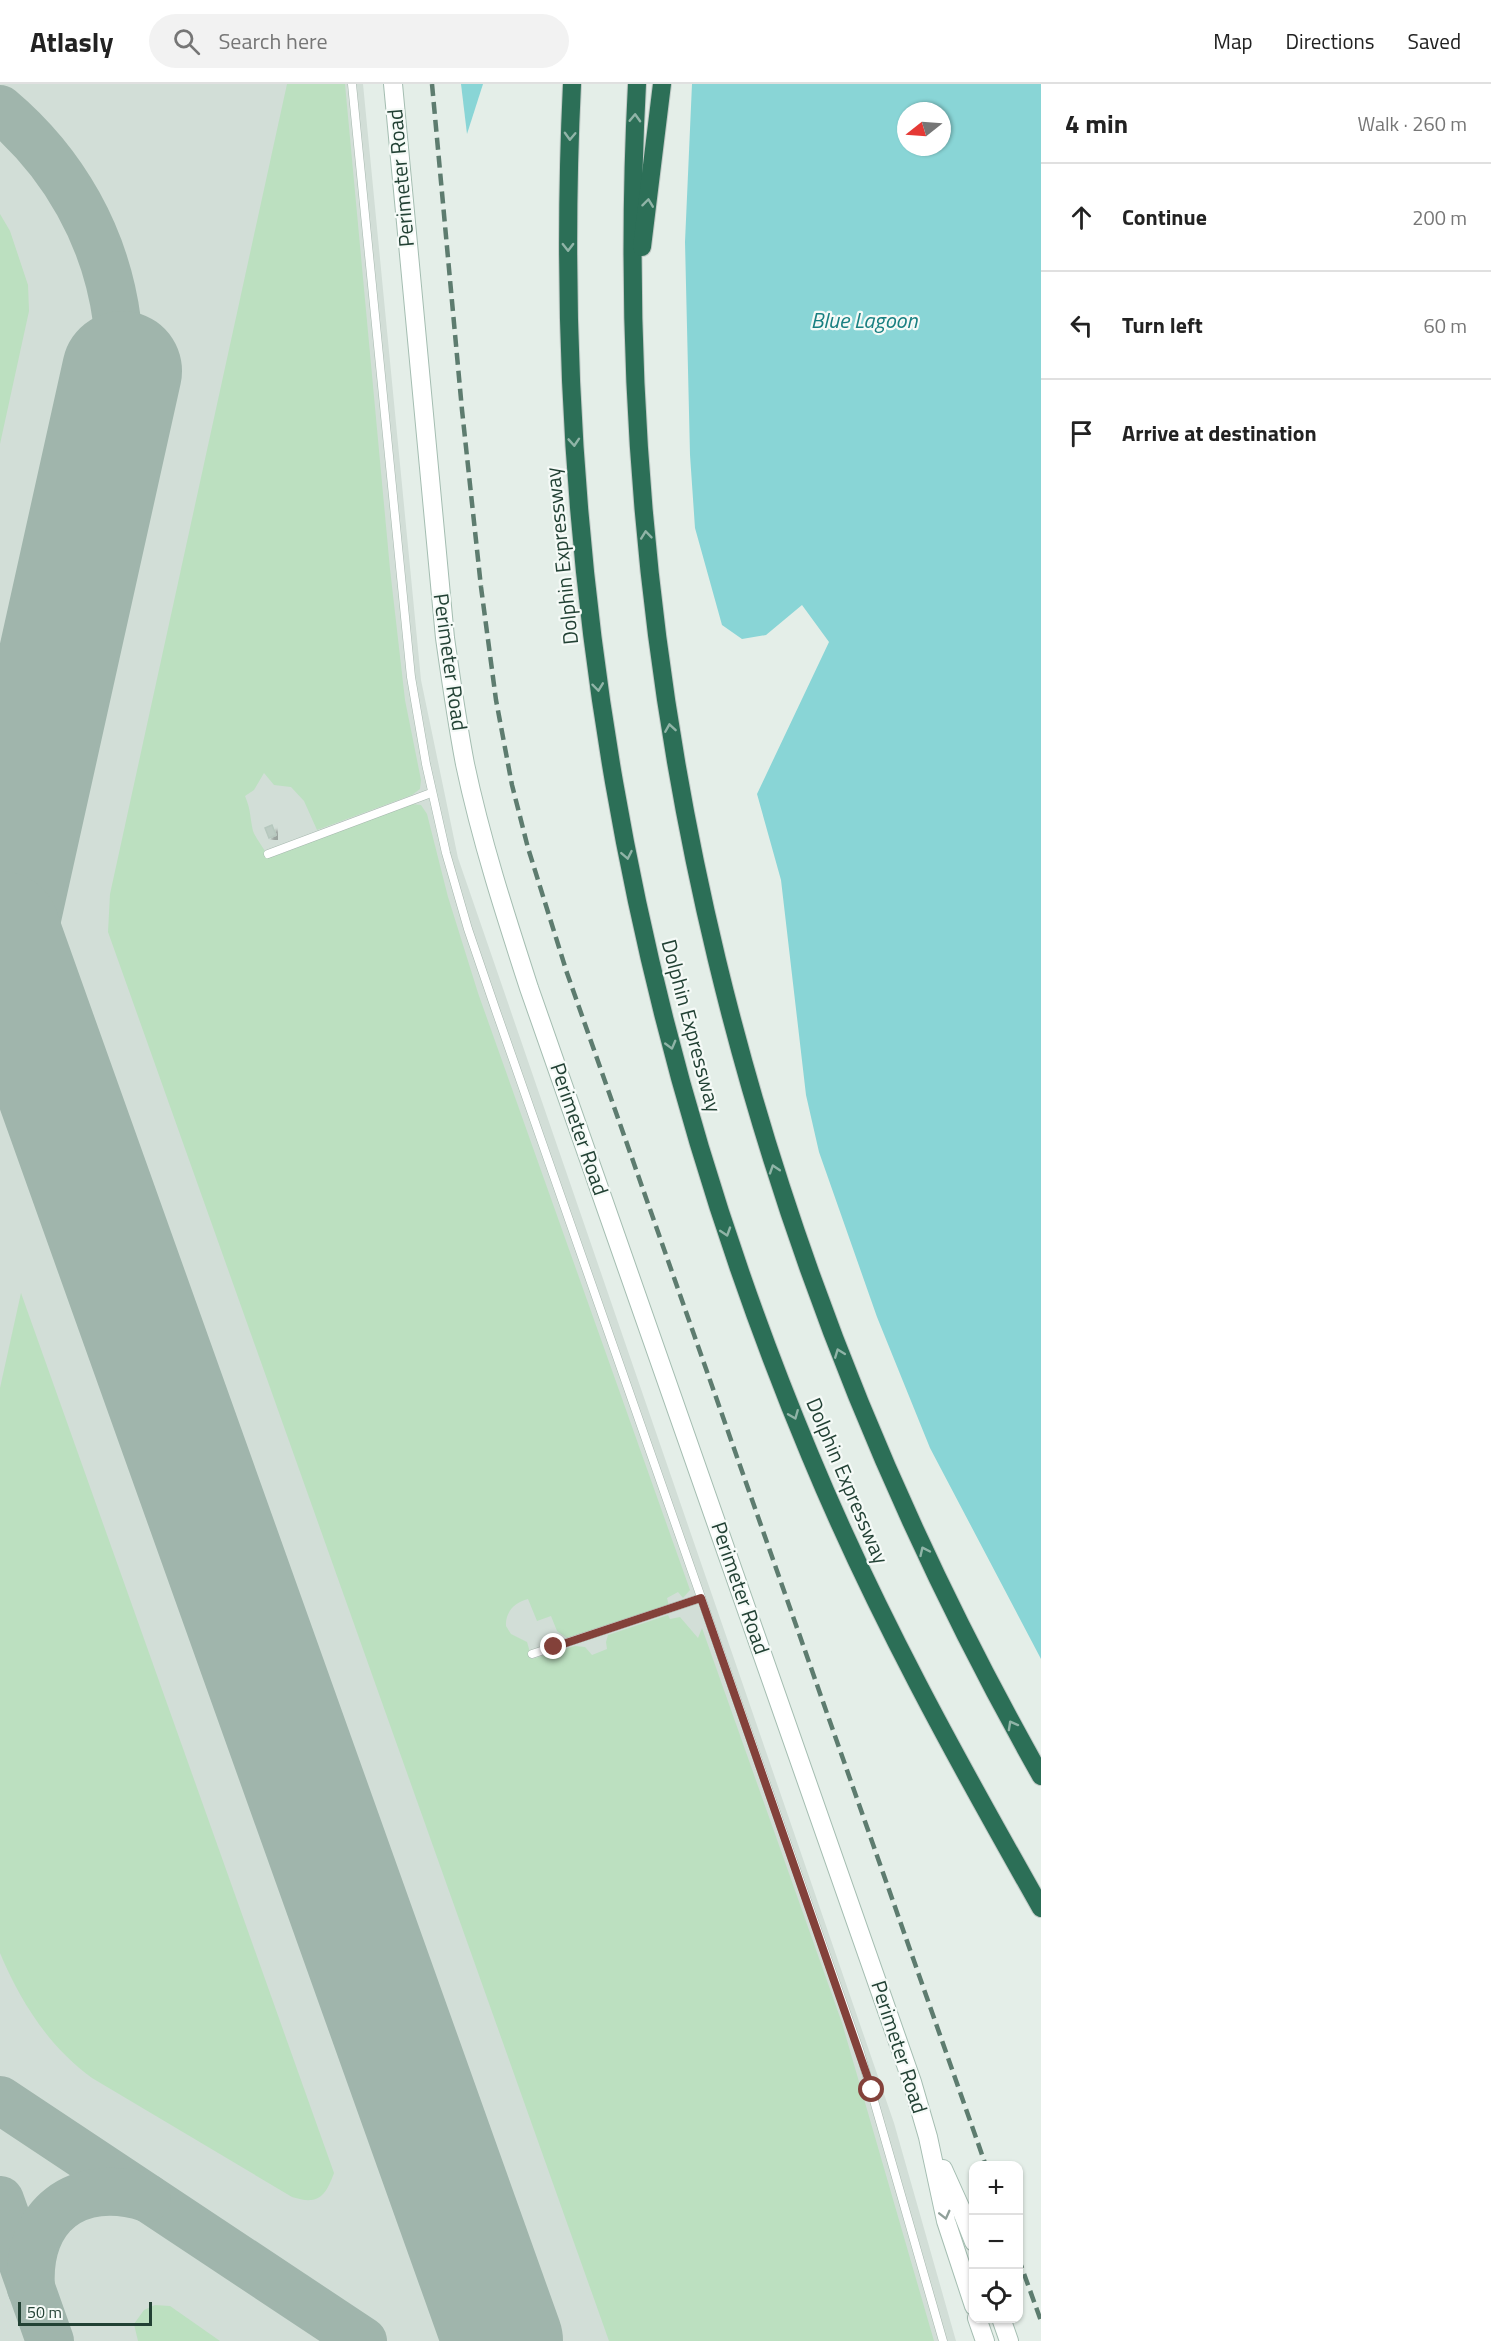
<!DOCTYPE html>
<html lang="en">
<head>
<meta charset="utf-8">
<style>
	:root { --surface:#fff; --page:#f2f2f2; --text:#222; --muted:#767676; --line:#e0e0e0 }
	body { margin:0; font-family:"Titillium Web",sans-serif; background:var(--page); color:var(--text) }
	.controls { position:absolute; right:18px; bottom:18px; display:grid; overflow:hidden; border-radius:12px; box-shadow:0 2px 4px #0004 }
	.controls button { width:54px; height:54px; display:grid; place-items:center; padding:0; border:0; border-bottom:2px solid var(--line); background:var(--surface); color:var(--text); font:30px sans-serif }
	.compass { position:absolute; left:897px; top:18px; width:54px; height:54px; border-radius:50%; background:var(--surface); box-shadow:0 2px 4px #0004; rotate:253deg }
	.scale { position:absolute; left:18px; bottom:15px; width:134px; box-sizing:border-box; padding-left:6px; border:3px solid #224134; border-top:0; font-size:16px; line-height:21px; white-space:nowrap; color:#224134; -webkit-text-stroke:4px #f5faf7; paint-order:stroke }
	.stop { position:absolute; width:18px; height:18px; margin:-14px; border:4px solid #83413a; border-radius:50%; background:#fff }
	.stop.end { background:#83413a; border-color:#fff; box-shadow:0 2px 6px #0008 }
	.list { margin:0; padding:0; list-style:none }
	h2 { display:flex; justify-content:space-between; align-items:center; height:78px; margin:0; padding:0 24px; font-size:26px }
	h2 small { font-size:20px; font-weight:400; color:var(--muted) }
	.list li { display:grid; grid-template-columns:39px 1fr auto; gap:18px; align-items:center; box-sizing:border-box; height:108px; padding:0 24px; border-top:2px solid var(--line) }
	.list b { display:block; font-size:22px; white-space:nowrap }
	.list em { font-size:20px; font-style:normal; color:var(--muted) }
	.icon { flex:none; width:33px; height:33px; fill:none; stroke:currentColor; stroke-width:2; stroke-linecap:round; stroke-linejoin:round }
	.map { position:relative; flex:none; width:1041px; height:2257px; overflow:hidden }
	header { display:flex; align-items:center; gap:36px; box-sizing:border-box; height:84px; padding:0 30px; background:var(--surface); border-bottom:2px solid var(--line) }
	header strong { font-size:28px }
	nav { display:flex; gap:33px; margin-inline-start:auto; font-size:21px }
	.search { width:420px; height:54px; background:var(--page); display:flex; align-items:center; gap:15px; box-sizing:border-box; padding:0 21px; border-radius:33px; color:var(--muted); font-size:22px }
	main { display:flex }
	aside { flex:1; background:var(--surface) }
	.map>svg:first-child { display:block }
	.built { fill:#d2ded7 }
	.green { fill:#bce0c0 }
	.water { fill:#89d5d6; fill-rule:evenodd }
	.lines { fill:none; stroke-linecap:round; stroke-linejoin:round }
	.taxiway { stroke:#a0b5ac; stroke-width:48 }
	.runway { stroke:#a0b5ac; stroke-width:120 }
	.building { fill:#bcccc3; stroke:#b6c8be; stroke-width:1.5; filter:url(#shadow) }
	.lane-casing { stroke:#a6b7ae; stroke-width:9 }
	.secondary-casing { stroke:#a4bdb1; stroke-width:20 }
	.highway-casing { stroke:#c1cac6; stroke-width:20 }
	.lane { stroke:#fff; stroke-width:8 }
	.secondary { stroke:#fff; stroke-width:18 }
	.highway { stroke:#2c6f57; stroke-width:18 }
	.rail { stroke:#5d7c6f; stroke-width:4.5; stroke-dasharray:12 6; stroke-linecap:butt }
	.oneway { stroke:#90b4a7 }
	.oneway2 { stroke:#90a09a }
	.route { stroke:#83413a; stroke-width:8 }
	.labels { text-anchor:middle; stroke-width:4.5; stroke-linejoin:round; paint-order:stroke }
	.street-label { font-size:21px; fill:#224134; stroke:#f5faf7 }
	.water-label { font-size:22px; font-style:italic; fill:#187f81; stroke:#f5faf7 }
</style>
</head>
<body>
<header>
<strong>Atlasly</strong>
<div class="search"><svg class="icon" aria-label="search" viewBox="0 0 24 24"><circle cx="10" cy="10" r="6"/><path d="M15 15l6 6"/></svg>Search here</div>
<nav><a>Map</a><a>Directions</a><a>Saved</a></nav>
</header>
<main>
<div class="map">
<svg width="1041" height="2257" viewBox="0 0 1041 2257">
	<defs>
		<filter id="shadow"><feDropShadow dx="5.5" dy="5.5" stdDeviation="1.5" flood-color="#0004"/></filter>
	</defs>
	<rect width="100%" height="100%" fill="#e4eee8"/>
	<path class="built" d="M0,0H363L421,596L458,774L894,2039L956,2257H0Z"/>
	<g class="green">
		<path d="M287,0H345L390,485L405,616L421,696L420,705L412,711L317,746L304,717L291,703L274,701L264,689L254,706L245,712C251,726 250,734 253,747C256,755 264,764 268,773L412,720L421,721L427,730L448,813L478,909L690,1506L683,1514L678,1508L667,1514L669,1522L567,1554L557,1547L551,1532L537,1537L528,1515C515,1518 505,1528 506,1542L511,1550L527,1558L532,1575L575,1562L585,1563L592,1571L607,1565L606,1558L608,1551L668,1531L670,1535L680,1533L698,1554L702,1544L842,1939L934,2257H609L108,848L110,810Z"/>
		<path d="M0,130L10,147L28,201L29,227L0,360Z"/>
		<path d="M21,1209L334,2089C325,2114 317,2121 292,2113L92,1994C49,1963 20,1917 0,1869V1304Z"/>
		<path d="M155,2221L170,2222L220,2257H138L134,2240L144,2226Z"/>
	</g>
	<g class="water">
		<path d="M461,0H483L467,50Z"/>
		<path d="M692,0H1041V1575L930,1364L877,1233L819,1068L806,1011L781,796L757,710L829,558L802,521L766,551L742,555L722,541L695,444L690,371L685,158ZM906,27H942V63H906Z"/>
	</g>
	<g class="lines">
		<g class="taxiway">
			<path d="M0,25C64,79 106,153 117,237C120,263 117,290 115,316"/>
			<path d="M0,2016L363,2257"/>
			<path d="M0,2116L50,2257"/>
			<path d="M31,2204C26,2131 77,2092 147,2114"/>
		</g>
		<g class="runway">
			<path d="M0,836L122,287"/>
			<path d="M0,847L503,2257"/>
		</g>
	</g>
	<path class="building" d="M272,741L276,751L269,754L265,744Z"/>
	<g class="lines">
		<g class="lane-casing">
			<g id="lane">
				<path d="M352,0L411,593L426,680L446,769L468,845L495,924L860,1968L943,2257"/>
				<path d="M268,770L431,709"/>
				<path d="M532,1570L701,1514"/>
			</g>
		</g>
		<g class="secondary-casing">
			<g id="secondary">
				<path d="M393,0L445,554C451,596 457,638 465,680C481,756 505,830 529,904L912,1998L928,2053L946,2137L974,2222"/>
				<path d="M943,2085L961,2125L974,2158"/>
				<path d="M977,2234L985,2257"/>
				<path d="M1001,2234L1009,2257"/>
			</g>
		</g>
		<g class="highway-casing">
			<g id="highway">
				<path d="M572,0C549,471 628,935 810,1371C875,1528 957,1676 1041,1824"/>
				<path d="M637,0C605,598 747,1172 1041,1692"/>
				<path d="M642,163L662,0"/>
			</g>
		</g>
		<use href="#lane" class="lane"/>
		<use href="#secondary" class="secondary"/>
		<use href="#highway" class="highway"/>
		<g class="rail">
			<path d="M432,0L462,326L481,503L496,616L512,701L528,764L567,889L986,2082"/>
			<path d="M1018,2173L1041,2237"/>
		</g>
	</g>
	<defs><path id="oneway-chevron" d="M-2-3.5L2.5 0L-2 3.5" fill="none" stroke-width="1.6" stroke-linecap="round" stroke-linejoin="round" transform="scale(1.5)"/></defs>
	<g class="oneway">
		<use href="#oneway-chevron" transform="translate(635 34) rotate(-88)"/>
		<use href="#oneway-chevron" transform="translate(570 52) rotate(92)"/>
		<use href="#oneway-chevron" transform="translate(648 119) rotate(-83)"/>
		<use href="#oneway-chevron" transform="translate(568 163) rotate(89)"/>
		<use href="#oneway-chevron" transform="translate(574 358) rotate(86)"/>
		<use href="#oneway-chevron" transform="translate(646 451) rotate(-96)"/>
		<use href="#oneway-chevron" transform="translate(598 603) rotate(83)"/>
		<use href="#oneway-chevron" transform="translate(670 644) rotate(-99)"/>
		<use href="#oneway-chevron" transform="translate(627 771) rotate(79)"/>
		<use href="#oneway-chevron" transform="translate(671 961) rotate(75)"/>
		<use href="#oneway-chevron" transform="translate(774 1085) rotate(-108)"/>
		<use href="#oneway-chevron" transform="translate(726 1148) rotate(72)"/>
		<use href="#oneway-chevron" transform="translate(839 1269) rotate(-111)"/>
		<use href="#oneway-chevron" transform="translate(794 1331) rotate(68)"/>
		<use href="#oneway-chevron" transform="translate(924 1467) rotate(-115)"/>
		<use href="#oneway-chevron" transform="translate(1012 1641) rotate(-119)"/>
	</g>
	<use class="oneway2" href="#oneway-chevron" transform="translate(945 2131) rotate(76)"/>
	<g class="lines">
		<path class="route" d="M554,1563L701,1514L872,2006"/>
	</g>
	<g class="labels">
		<g class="street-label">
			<text transform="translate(401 94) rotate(-95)" y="7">Perimeter Road</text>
			<text transform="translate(562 472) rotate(-96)" y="7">Dolphin Expressway</text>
			<text transform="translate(450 578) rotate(82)" y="7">Perimeter Road</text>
			<text transform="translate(691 942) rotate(75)" y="7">Dolphin Expressway</text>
			<text transform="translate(579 1045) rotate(71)" y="7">Perimeter Road</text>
			<text transform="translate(847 1397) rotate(67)" y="7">Dolphin Expressway</text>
			<text transform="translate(740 1504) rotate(71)" y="7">Perimeter Road</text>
			<text transform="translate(899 1963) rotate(72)" y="7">Perimeter Road</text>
		</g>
		<g class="water-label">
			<text x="864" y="244">Blue Lagoon</text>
		</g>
	</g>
</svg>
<div class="controls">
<button>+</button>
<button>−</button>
<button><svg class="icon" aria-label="locate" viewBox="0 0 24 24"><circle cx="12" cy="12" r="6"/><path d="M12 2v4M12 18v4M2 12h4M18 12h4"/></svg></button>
</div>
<svg class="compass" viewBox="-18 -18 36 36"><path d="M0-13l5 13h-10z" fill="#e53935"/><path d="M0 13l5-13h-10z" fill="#767676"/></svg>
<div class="scale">50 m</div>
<div class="stop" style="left:872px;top:2006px"></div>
<div class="stop end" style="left:554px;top:1563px"></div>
</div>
<aside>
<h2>4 min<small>Walk · 260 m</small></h2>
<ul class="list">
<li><svg class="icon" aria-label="ahead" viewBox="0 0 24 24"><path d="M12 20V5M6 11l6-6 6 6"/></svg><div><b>Continue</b></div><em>200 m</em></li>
<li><svg class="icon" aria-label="left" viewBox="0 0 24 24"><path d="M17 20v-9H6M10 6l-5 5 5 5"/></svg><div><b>Turn left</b></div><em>60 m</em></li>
<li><svg class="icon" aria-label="arrive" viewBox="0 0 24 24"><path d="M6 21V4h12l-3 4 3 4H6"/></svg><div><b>Arrive at destination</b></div></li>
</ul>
</aside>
</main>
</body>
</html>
